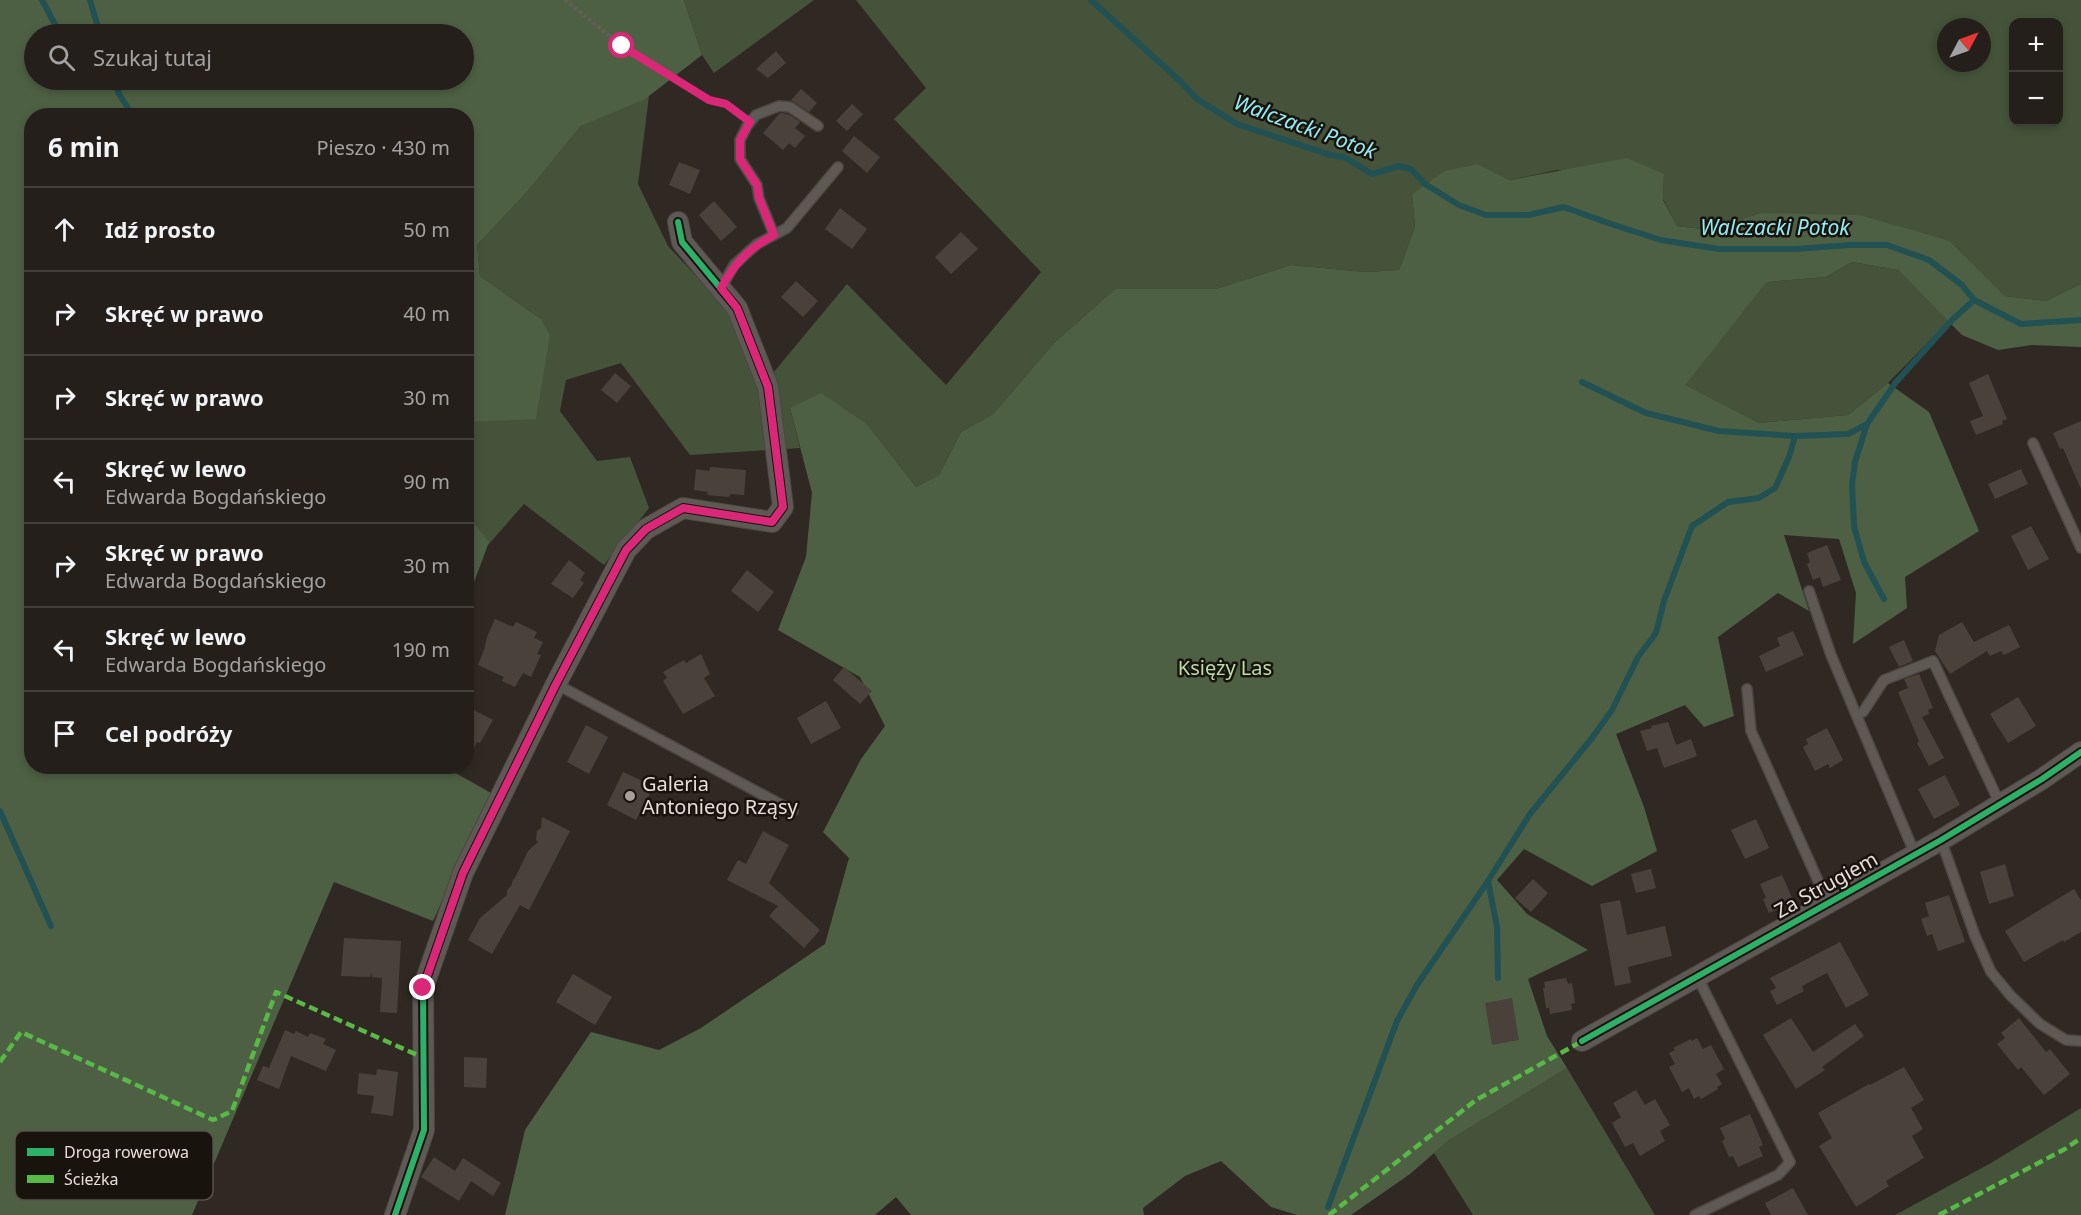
<!DOCTYPE html>
<html lang="pl">
<head>
<meta charset="utf-8">
<style>
	:root { --surface:#241f1a; --page:#302c27; --text:#f1f3f6; --muted:#a3a2a2; --line:#413d39 }
	body { margin:0; font-family:"Noto Sans",sans-serif; background:var(--page); color:var(--text) }
	.controls { position:absolute; right:18px; top:18px; display:grid; overflow:hidden; border-radius:12px; box-shadow:0 3px 9px #0003 }
	.controls button { width:54px; height:54px; display:grid; place-items:center; padding:0; border:0; border-bottom:2px solid var(--line); background:var(--surface); color:var(--text); font:30px sans-serif }
	.compass { position:absolute; left:1937px; top:18px; width:54px; height:54px; border-radius:50%; background:var(--surface); box-shadow:0 3px 9px #0003; rotate:49deg }
	.stop { position:absolute; width:18px; height:18px; margin:-14px; border:4px solid #db2777; border-radius:50%; background:#fff }
	.stop.end { background:#db2777; border-color:#fff; box-shadow:0 2px 6px #0008 }
	.list { margin:0; padding:0; list-style:none }
	h2 { display:flex; justify-content:space-between; align-items:center; height:78px; margin:0; padding:0 24px; font-size:26px }
	h2 small { font-size:20px; font-weight:400; color:var(--muted) }
	.list li { display:grid; grid-template-columns:39px 1fr auto; gap:18px; align-items:center; box-sizing:border-box; height:84px; padding:0 24px; border-top:2px solid var(--line) }
	.list b { display:block; font-size:22px; white-space:nowrap }
	.list p { margin:0; font-size:20px; white-space:nowrap; color:var(--muted) }
	.list em { font-size:20px; font-style:normal; color:var(--muted) }
	.icon { flex:none; width:33px; height:33px; fill:none; stroke:currentColor; stroke-width:2; stroke-linecap:round; stroke-linejoin:round }
	.map { position:relative; flex:none; width:2081px; height:1215px; overflow:hidden }
	.search { position:absolute; background:var(--surface); box-shadow:0 3px 9px #0003; left:24px; top:24px; width:450px; height:66px; display:flex; align-items:center; gap:15px; box-sizing:border-box; padding:0 21px; border-radius:33px; color:var(--muted); font-size:22px }
	.panel { position:absolute; background:var(--surface); box-shadow:0 3px 9px #0003; left:24px; top:108px; width:450px; height:666px; border-radius:24px }
	.map>svg:first-child { display:block }
	.green { fill:#44533a; fill-rule:evenodd }
	.forest { fill:#4e6044; fill-rule:evenodd }
	.lines { fill:none; stroke-linecap:round; stroke-linejoin:round }
	.stream { stroke:#225154; stroke-width:6 }
	.building { fill:#4a423a }
	.service-casing { stroke:#4d4741; stroke-width:12 }
	.minor-casing { stroke:#4d4741; stroke-width:22 }
	.path { stroke:#635e59; stroke-width:4; stroke-dasharray:3 3; stroke-linecap:butt }
	.service { stroke:#5e5955; stroke-width:9 }
	.minor { stroke:#5e5955; stroke-width:20 }
	.quiet { stroke:#58b947; stroke-width:4.5; stroke-dasharray:9 4.5; stroke-linecap:butt }
	.cycleway-casing { stroke:#19130e; stroke-width:10 }
	.cycleway { stroke:#2db169; stroke-width:6 }
	.route { stroke:#db2777; stroke-width:8 }
	.poi-dot { fill:#a79f98; stroke:#19130e; stroke-width:2 }
	.labels { text-anchor:middle; stroke-width:5; stroke-linejoin:round; paint-order:stroke }
	.park-label { font-size:20px; fill:#b9dfa7; stroke:#19130e }
	.poi-label { font-size:20px; fill:#e7ded7; stroke:#19130e; text-anchor:start }
	.street-label { font-size:20px; fill:#e7ded7; stroke:#19130e }
	.water-label { font-size:21px; font-style:italic; fill:#93ebf2; stroke:#19130e }
	.key { fill:#19130e; stroke:#57504a; stroke-width:1.5 }
	.key-label { font-size:16px; fill:#e7ded7 }
</style>
</head>
<body>
<div class="map">
<svg width="2081" height="1215" viewBox="0 0 2081 1215">
	<rect width="100%" height="100%" fill="#302923"/>
	<g class="green">
		<path d="M684,0H814L714,73L702,55Z"/>
		<path d="M856,0H2081V284L2046,301L2005,296L1950,241L1760,213L1710,230L1677,226L1663,199L1664,174L1557,170L1510,180L1478,164L1412,194L1415,227L1399,270L1365,272L1291,265L1216,289H1115L1054,343L993,414L961,432L939,475L916,487L868,425L790,408L800,448L690,455L621,363L566,380L560,411L597,461L630,457L649,508L604,565L524,504L488,545L467,519V422L536,418L541,319L480,276L477,245L527,192L581,126L649,96L638,184L668,246L728,310L758,391L847,284L946,385L1041,272L894,119L926,88ZM2014,22H2058V122H2014ZM1946,27H1982V63H1946Z"/>
		<path d="M1852,262L1898,270L1949,321L1888,383L1848,415L1759,423L1684,385L1767,282L1826,277Z"/>
		<path d="M1567,1068L1655,1215H1473L1434,1153L1448,1141Z"/>
		<path d="M2081,1108V1215H1895L1991,1163Z"/>
	</g>
	<g class="forest">
		<path d="M0,0H684L702,55L645,99L581,126L527,192L477,245L480,276L541,319L550,335L536,419L467,422L466,116H32V766L445,767L491,793L433,921L334,882L192,1215H0ZM34,34H464V80H34Z"/>
		<path d="M1627,158L1664,174L1663,200L1677,226L1710,230L1760,213L1859,215L1950,241L2005,296L2046,301L2081,284V347L2032,345L1998,350L1962,335L1898,270L1852,262L1826,277L1767,282L1685,385L1759,423L1848,415L1888,383L1929,412L1979,531L1905,577L1907,608L1853,644L1856,593L1839,539L1784,535L1809,611L1778,593L1718,637L1734,716L1704,727L1685,705L1616,734L1644,807L1657,851L1592,886L1524,849L1497,880L1527,914L1588,950L1528,979L1547,1036L1567,1068L1448,1141L1410,1174L1351,1215H1297L1271,1207L1221,1161L1185,1176L1143,1208L1144,1215H911L896,1197L875,1215H505L525,1130L591,1032L659,1050L701,1028L825,944L849,858L823,832L861,759L885,726L860,677L778,630L806,557L812,493L790,408L821,393L868,425L916,487L939,475L961,432L993,414L1054,343L1115,289H1216L1291,265L1365,272L1399,270L1415,227L1412,194L1445,171L1478,164L1510,180Z"/>
		<path d="M467,515L489,542L467,601Z"/>
	</g>
	<g class="lines">
		<g class="stream">
			<path d="M42,0L57,28"/>
			<path d="M90,0L100,34"/>
			<path d="M1091,0L1180,81L1197,99L1237,124L1327,154L1346,158L1372,174L1399,166L1411,169L1425,184L1459,205L1486,215H1528L1564,207L1611,224L1661,240L1719,249H1795L1850,245H1887L1929,260L1962,285L1974,300L2021,324L2081,320"/>
			<path d="M114,80L119,94L133,116"/>
			<path d="M1582,382L1646,413L1719,431L1795,436"/>
			<path d="M1867,424L1855,462L1852,485L1854,526L1864,562L1884,599"/>
			<path d="M0,811L51,926"/>
			<path d="M1488,881L1497,927L1498,978"/>
			<path d="M1328,1207L1397,1021L1417,985L1488,881L1530,814L1592,738L1612,710L1638,657L1656,633L1664,601L1692,526L1728,502L1759,498L1775,488L1789,457L1795,436L1848,434L1867,424L1896,382L1952,320L1974,300"/>
		</g>
	</g>
	<g class="building">
		<path d="M776,51L786,63L768,78L756,69Z"/>
		<path d="M801,89L817,103L809,112L791,100Z"/>
		<path d="M852,104L863,114L847,131L836,121Z"/>
		<path d="M780,113L788,114L800,122L795,128L805,136L795,148L789,143L783,150L763,133Z"/>
		<path d="M854,136L880,157L867,173L842,151Z"/>
		<path d="M679,162L700,170L690,194L669,185Z"/>
		<path d="M714,201L737,227L721,241L699,215Z"/>
		<path d="M840,208L867,229L852,249L825,229Z"/>
		<path d="M961,232L978,249L951,274L935,257Z"/>
		<path d="M796,281L818,301L803,317L781,297Z"/>
		<path d="M615,373L631,386L617,403L601,390Z"/>
		<path d="M1988,374L2007,419L2002,421L2003,424L1976,435L1970,421L1983,416L1969,383Z"/>
		<path d="M2081,421V489L2063,448L2060,449L2053,433Z"/>
		<path d="M710,467L746,470L744,495L731,494L728,497L707,495L708,492L694,490L696,469L709,471Z"/>
		<path d="M2021,469L2028,484L1995,499L1988,484Z"/>
		<path d="M2031,526L2049,559L2028,570L2011,536Z"/>
		<path d="M1827,545L1841,580L1823,587L1820,577L1813,580L1807,564L1810,562L1807,553Z"/>
		<path d="M569,560L585,573L580,580L584,583L573,598L551,584Z"/>
		<path d="M747,570L774,592L758,612L731,591Z"/>
		<path d="M495,619L513,627L516,622L537,632L534,638L543,642L537,654L541,655L531,677L523,673L515,687L502,681L504,677L478,665L484,650L487,637Z"/>
		<path d="M1962,622L1974,642L2009,625L2020,647L2004,655L2001,651L1990,656L1987,651L1950,674L1935,651L1939,635Z"/>
		<path d="M1793,631L1804,655L1766,672L1759,656L1780,646L1777,638Z"/>
		<path d="M1904,640L1913,661L1899,667L1889,647Z"/>
		<path d="M701,654L710,674L704,678L715,696L683,714L663,681L667,678L663,672L684,660L686,663Z"/>
		<path d="M844,667L872,691L860,704L833,680Z"/>
		<path d="M1919,674L1933,708L1928,710L1929,714L1922,717L1944,758L1929,766L1917,743L1919,741L1898,692L1908,688L1904,679Z"/>
		<path d="M2018,697L2036,726L2008,743L1990,714Z"/>
		<path d="M826,701L841,728L811,744L797,718Z"/>
		<path d="M466,706L493,720L480,743L477,742L466,764Z"/>
		<path d="M1668,722L1676,745L1691,739L1697,756L1664,768L1657,748L1647,751L1640,731L1652,728L1651,726Z"/>
		<path d="M586,725L608,737L589,774L567,762Z"/>
		<path d="M1827,728L1843,760L1830,768L1828,764L1815,771L1803,747L1808,744L1806,739Z"/>
		<path d="M623,772L654,786L636,820L607,805Z"/>
		<path d="M1945,775L1960,805L1934,819L1918,789Z"/>
		<path d="M542,817L570,831L529,910L520,905L492,954L468,940L480,918L507,895V890L511,886L513,880L516,876L528,851L538,842L536,840L537,831L541,828Z"/>
		<path d="M1756,819L1769,848L1745,859L1731,830Z"/>
		<path d="M763,831L789,845L769,883L820,930L804,948L769,916L778,906L727,880L738,860L746,864Z"/>
		<path d="M2005,864L2014,896L1989,904L1980,872Z"/>
		<path d="M1651,869L1656,888L1636,893L1631,874Z"/>
		<path d="M1782,875L1794,902L1769,913L1763,899L1766,898L1760,884Z"/>
		<path d="M1533,879L1548,893L1531,912L1515,898Z"/>
		<path d="M2074,889L2081,900V932L2064,942L2063,940L2024,962L2005,931Z"/>
		<path d="M1949,895L1965,942L1938,951L1932,934L1927,936L1921,919L1929,916L1925,903Z"/>
		<path d="M1620,900L1627,935L1665,926L1672,956L1628,967L1631,983L1615,986L1600,904Z"/>
		<path d="M344,938L401,941L397,1013L380,1012L382,978L372,977V972L370,977L341,976Z"/>
		<path d="M1840,942L1869,995L1846,1008L1827,973L1802,986L1804,991L1777,1005L1770,991L1776,988L1770,978Z"/>
		<path d="M573,974L612,997L595,1025L556,1002Z"/>
		<path d="M1566,978L1568,984L1572,983L1575,1003L1571,1004L1572,1010L1550,1014L1549,1008H1546L1543,988H1545L1544,982Z"/>
		<path d="M1512,998L1519,1040L1492,1045L1485,1003Z"/>
		<path d="M1791,1018L1813,1052L1855,1024L1864,1036L1822,1067L1825,1070L1796,1089L1763,1035Z"/>
		<path d="M2019,1018L2046,1052L2050,1049L2070,1074L2044,1095L2021,1067L2018,1070L1997,1044L2005,1038L2001,1033Z"/>
		<path d="M285,1030L294,1034L296,1031L308,1037L310,1033L326,1039L323,1044L336,1050L326,1071L291,1056L279,1089L257,1080L263,1066L269,1068Z"/>
		<path d="M1697,1038L1703,1049L1711,1045L1724,1069L1716,1074L1722,1084L1717,1087L1718,1089L1701,1099L1699,1096L1694,1099L1689,1088L1682,1092L1669,1067L1675,1064L1669,1053L1675,1050L1673,1048L1691,1039L1692,1041Z"/>
		<path d="M464,1057L487,1058L486,1088L464,1087Z"/>
		<path d="M1904,1067L1924,1100L1911,1108L1923,1129L1912,1136L1924,1158L1886,1181L1889,1186L1856,1207L1819,1146L1832,1138L1818,1113L1869,1084L1870,1085Z"/>
		<path d="M377,1069L398,1072L393,1116L371,1113L374,1096L357,1094L359,1073L376,1075Z"/>
		<path d="M1636,1090L1645,1105L1655,1099L1670,1125L1660,1131L1665,1141L1640,1156L1633,1143L1625,1147L1612,1123L1621,1117L1613,1103Z"/>
		<path d="M1750,1114L1763,1145L1759,1147L1763,1156L1738,1167L1733,1156L1729,1157L1722,1141L1725,1139L1720,1128Z"/>
		<path d="M434,1157L455,1171L463,1158L501,1183L493,1196L471,1181L459,1201L421,1177Z"/>
		<path d="M1793,1188L1808,1215H1771L1765,1203Z"/>
	</g>
	<g class="lines">
		<g class="service-casing">
			<g id="service">
				<path d="M774,235L759,198L757,185L740,159V140L747,126L756,115L779,106L790,107L818,126"/>
				<path d="M721,288L734,265L757,244L787,228L838,167"/>
				<path d="M2033,443L2081,548"/>
				<path d="M1809,591L1831,655L1915,854"/>
				<path d="M556,684L793,811"/>
				<path d="M1747,689L1751,731L1828,903"/>
				<path d="M1863,712L1884,680L1933,661L2000,804"/>
				<path d="M1941,840L1975,936L1991,972L2011,996L2040,1024L2066,1040L2081,1041"/>
				<path d="M1695,1215L1778,1175L1790,1162L1697,976"/>
			</g>
		</g>
		<g class="minor-casing">
			<g id="minor">
				<path d="M1582,1041L1941,840L2042,779L2081,752"/>
				<path d="M395,1215L424,1130L423,988L463,873L556,684L626,550L646,529L683,508L772,522L783,507L768,387L737,308L682,242L678,222"/>
			</g>
		</g>
		<path class="path" d="M565,0L622,46L709,100L726,104L741,115"/>
		<use href="#service" class="service"/>
		<use href="#minor" class="minor"/>
		<g class="quiet">
			<path d="M0,1062L21,1032L213,1120L232,1111L276,992L424,1058"/>
			<path d="M1329,1215L1476,1100L1586,1039"/>
			<path d="M1939,1215L2065,1149L2081,1138"/>
		</g>
		<g class="cycleway-casing">
			<g id="cycleway">
				<path d="M1582,1041L1941,840L2042,779L2081,752"/>
				<path d="M395,1215L424,1130L423,988L463,873L556,684L626,550L646,529L683,508L772,522L783,507L768,387L737,308L682,242L678,222"/>
			</g>
		</g>
		<use href="#cycleway" class="cycleway"/>
	</g>
	<g class="lines">
		<path class="route" d="M423,988L463,873L556,684L626,550L646,529L683,508L772,522L783,507L768,387L737,308L721,288C735,263 748,249 774,235L759,198L757,185L740,159V140L750,122L726,104L709,100L622,46"/>
	</g>
	<circle class="poi-dot" cx="630" cy="796" r="6"/>
	<g class="labels">
		<g class="park-label">
			<text x="1225" y="675">Księży Las</text>
		</g>
		<g class="poi-label">
			<text x="642" y="791">Galeria<tspan x="642" dy="23">Antoniego Rząsy</tspan></text>
		</g>
		<g class="street-label">
			<text transform="translate(1826 885) rotate(-29)" y="7">Za Strugiem</text>
		</g>
		<g class="water-label">
			<text transform="translate(1305 127) rotate(20)" y="7">Walczacki Potok</text>
			<text x="1775" y="235">Walczacki Potok</text>
		</g>
	</g>
	<rect x="15" y="1131" width="198" height="69" rx="9" class="key"/>
	<rect x="27" y="1148" width="27" height="8" fill="#2db169"/>
	<rect x="27" y="1175" width="27" height="8" fill="#58b947"/>
	<g class="key-label">
		<text x="64" y="1158">Droga rowerowa</text>
		<text x="64" y="1185">Ścieżka</text>
	</g>
</svg>
<div class="controls">
<button>+</button>
<button>−</button>
</div>
<svg class="compass" viewBox="-18 -18 36 36"><path d="M0-13l5 13h-10z" fill="#e53935"/><path d="M0 13l5-13h-10z" fill="#a3a2a2"/></svg>
<div class="stop" style="left:622px;top:46px"></div>
<div class="stop end" style="left:423px;top:988px"></div>
<div class="search"><svg class="icon" aria-label="search" viewBox="0 0 24 24"><circle cx="10" cy="10" r="6"/><path d="M15 15l6 6"/></svg>Szukaj tutaj</div>
<section class="panel">
<h2>6 min<small>Pieszo · 430 m</small></h2>
<ul class="list">
<li><svg class="icon" aria-label="ahead" viewBox="0 0 24 24"><path d="M12 20V5M6 11l6-6 6 6"/></svg><div><b>Idź prosto</b></div><em>50 m</em></li>
<li><svg class="icon" aria-label="right" viewBox="0 0 24 24"><path d="M7 20v-9h11M14 6l5 5-5 5"/></svg><div><b>Skręć w prawo</b></div><em>40 m</em></li>
<li><svg class="icon" aria-label="right" viewBox="0 0 24 24"><path d="M7 20v-9h11M14 6l5 5-5 5"/></svg><div><b>Skręć w prawo</b></div><em>30 m</em></li>
<li><svg class="icon" aria-label="left" viewBox="0 0 24 24"><path d="M17 20v-9H6M10 6l-5 5 5 5"/></svg><div><b>Skręć w lewo</b><p>Edwarda Bogdańskiego</p></div><em>90 m</em></li>
<li><svg class="icon" aria-label="right" viewBox="0 0 24 24"><path d="M7 20v-9h11M14 6l5 5-5 5"/></svg><div><b>Skręć w prawo</b><p>Edwarda Bogdańskiego</p></div><em>30 m</em></li>
<li><svg class="icon" aria-label="left" viewBox="0 0 24 24"><path d="M17 20v-9H6M10 6l-5 5 5 5"/></svg><div><b>Skręć w lewo</b><p>Edwarda Bogdańskiego</p></div><em>190 m</em></li>
<li><svg class="icon" aria-label="arrive" viewBox="0 0 24 24"><path d="M6 21V4h12l-3 4 3 4H6"/></svg><div><b>Cel podróży</b></div></li>
</ul>
</section>
</div>
</body>
</html>
